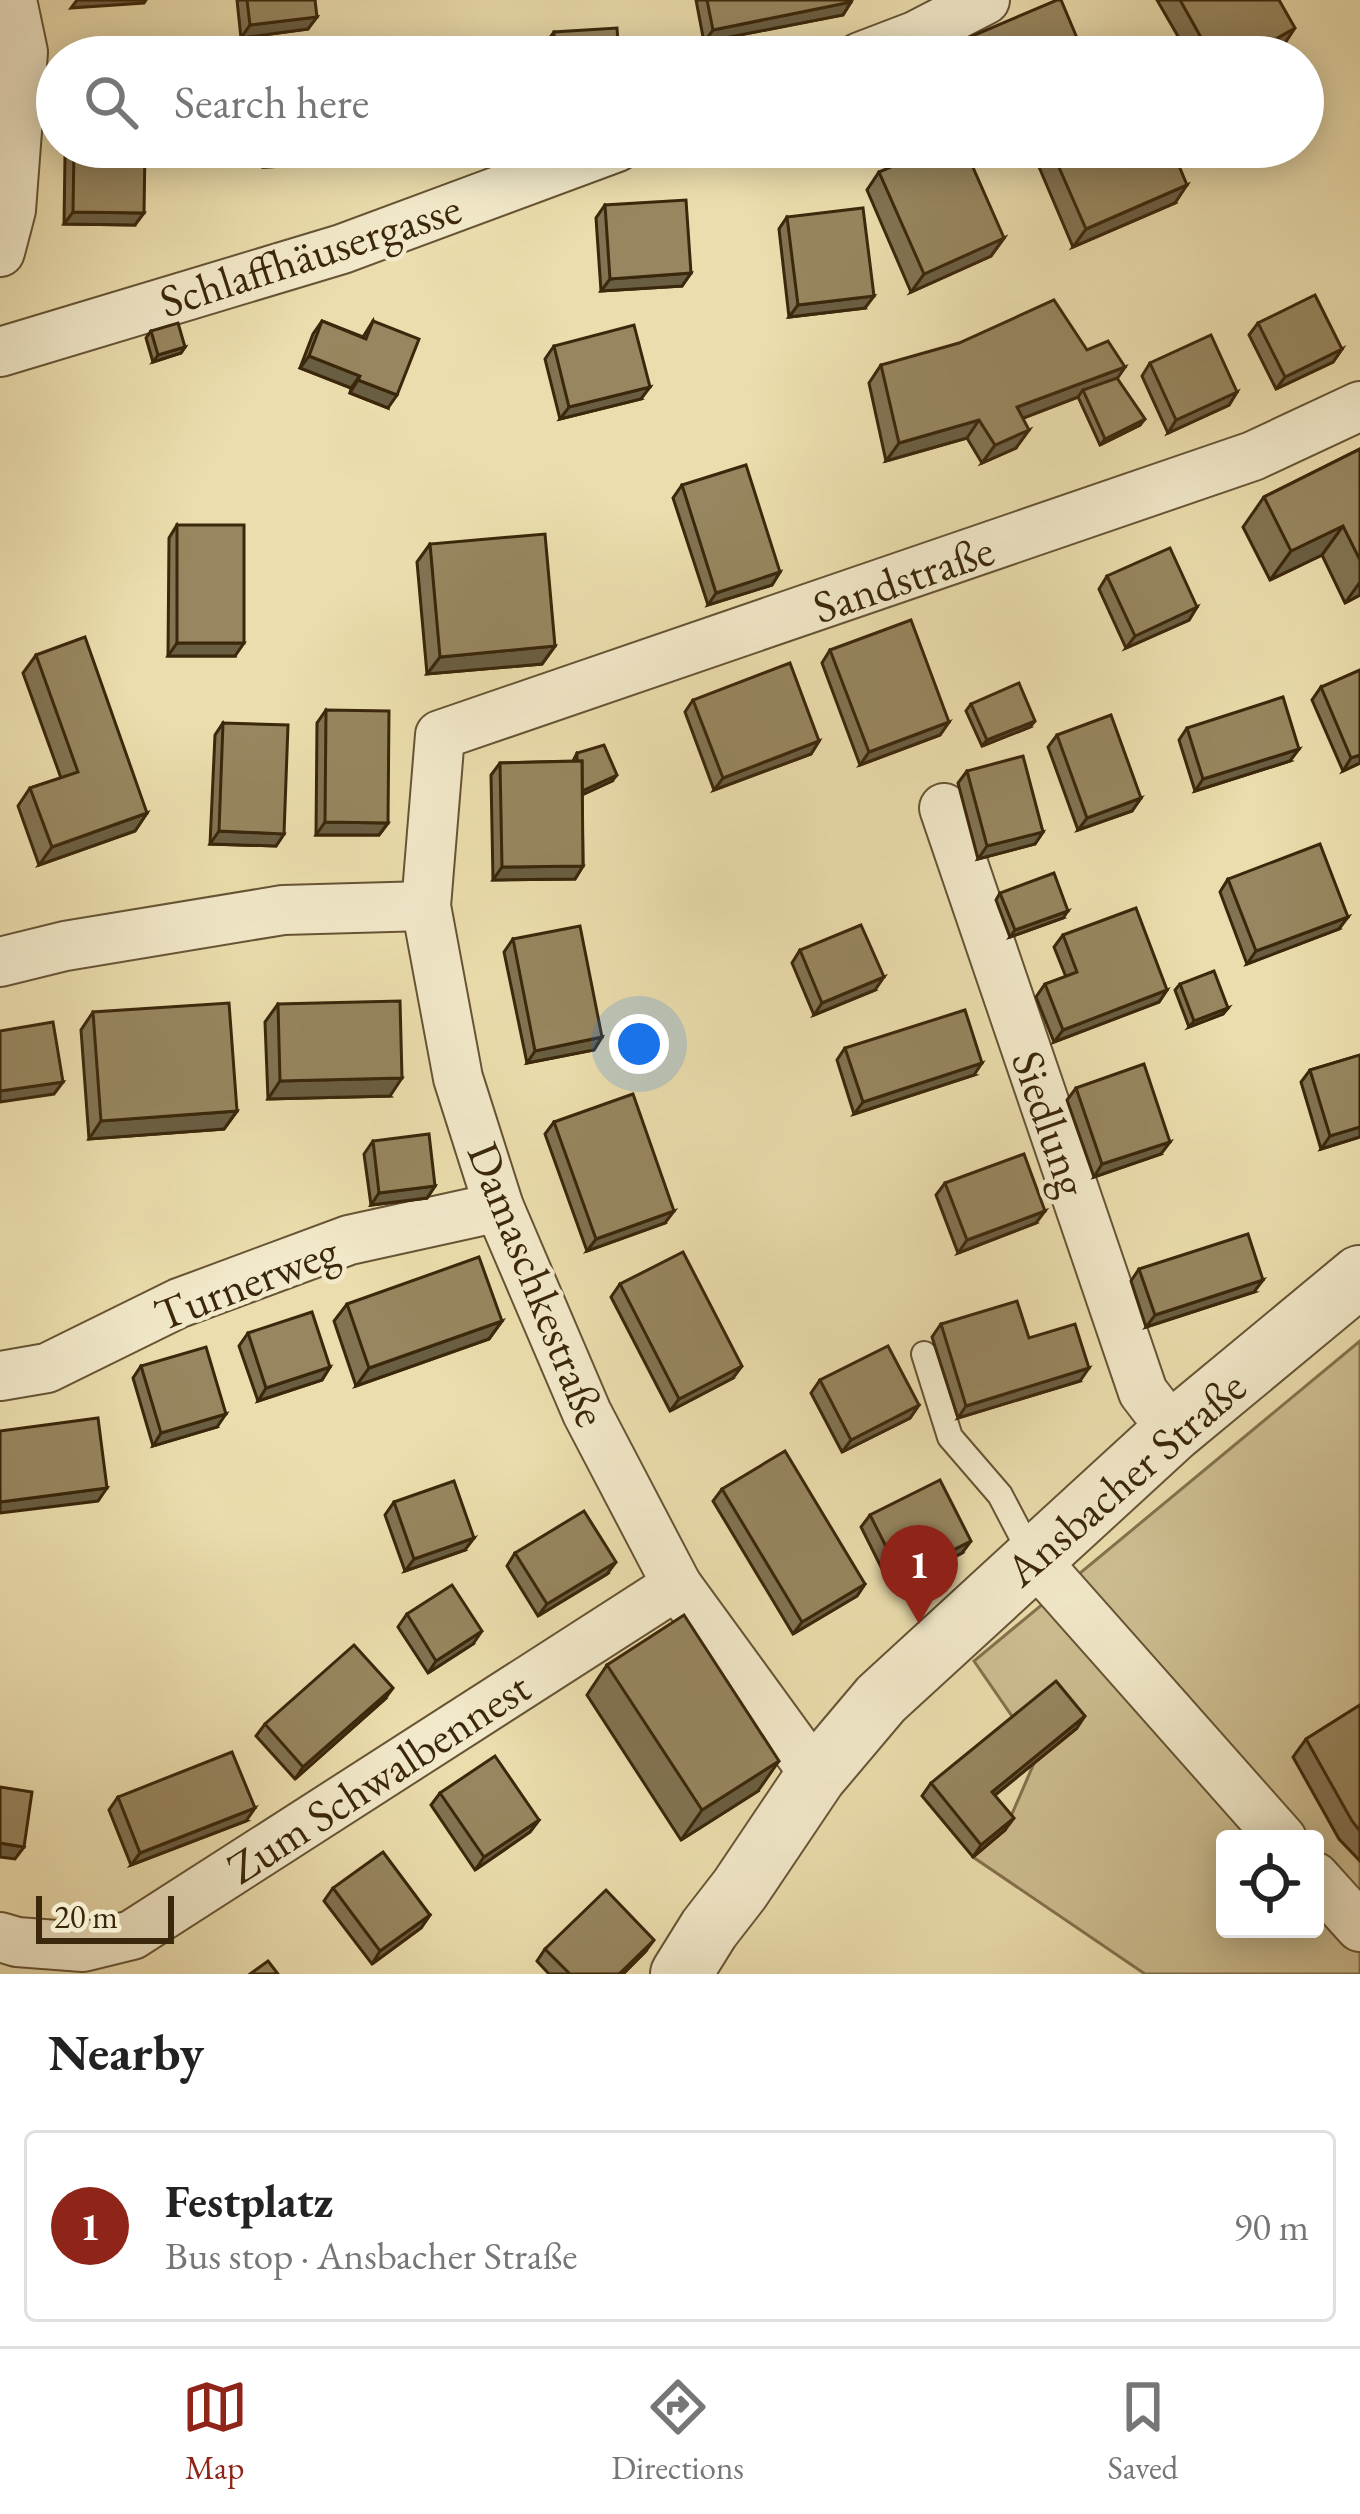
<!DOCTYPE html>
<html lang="en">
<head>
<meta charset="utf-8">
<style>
	:root { --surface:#fff; --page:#f6f6f6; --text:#222; --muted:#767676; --line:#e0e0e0; --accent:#8f2418 }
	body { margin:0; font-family:"EB Garamond",serif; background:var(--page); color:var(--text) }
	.controls { position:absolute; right:36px; bottom:36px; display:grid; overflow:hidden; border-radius:12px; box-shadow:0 6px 30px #0003 }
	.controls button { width:108px; height:108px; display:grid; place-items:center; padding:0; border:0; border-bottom:3px solid var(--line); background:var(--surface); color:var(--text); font:60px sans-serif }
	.scale { position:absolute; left:36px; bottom:30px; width:138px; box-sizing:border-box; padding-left:12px; border:6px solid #3b270b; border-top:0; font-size:33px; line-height:42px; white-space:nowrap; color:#3b270b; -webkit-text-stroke:9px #f2e9ca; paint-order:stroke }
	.you { position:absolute; left:639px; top:1044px; width:42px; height:42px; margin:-30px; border:9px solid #fff; border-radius:50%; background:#1a73e8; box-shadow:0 0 0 18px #1a73e833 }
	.badge { display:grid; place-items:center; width:78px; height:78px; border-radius:50%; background:var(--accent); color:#fff; font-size:39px; font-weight:700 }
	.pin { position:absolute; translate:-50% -99px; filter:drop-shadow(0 3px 6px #0008) }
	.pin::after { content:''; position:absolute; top:63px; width:42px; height:36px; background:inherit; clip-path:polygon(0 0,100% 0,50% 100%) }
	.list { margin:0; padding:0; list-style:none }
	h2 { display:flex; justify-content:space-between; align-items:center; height:156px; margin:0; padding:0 48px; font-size:51px }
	h2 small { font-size:39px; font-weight:400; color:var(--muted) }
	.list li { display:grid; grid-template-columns:78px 1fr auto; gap:36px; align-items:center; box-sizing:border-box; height:192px; margin:0 24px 24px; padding:0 24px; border:3px solid var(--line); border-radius:12px }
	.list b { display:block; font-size:45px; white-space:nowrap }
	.list p { margin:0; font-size:39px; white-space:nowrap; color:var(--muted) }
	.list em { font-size:39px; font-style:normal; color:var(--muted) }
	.icon { flex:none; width:66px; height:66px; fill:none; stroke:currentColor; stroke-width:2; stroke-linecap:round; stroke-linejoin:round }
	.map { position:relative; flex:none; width:1360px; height:1974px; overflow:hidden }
	.search { position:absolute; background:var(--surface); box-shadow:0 6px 30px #0003; left:36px; right:36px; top:36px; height:132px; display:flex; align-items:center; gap:30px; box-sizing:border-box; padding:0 42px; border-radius:66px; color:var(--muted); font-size:45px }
	.sheet { height:372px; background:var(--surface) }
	nav { display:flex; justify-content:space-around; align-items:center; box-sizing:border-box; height:168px; border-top:3px solid var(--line); background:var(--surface); font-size:33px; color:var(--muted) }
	nav a { display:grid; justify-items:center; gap:6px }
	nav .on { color:var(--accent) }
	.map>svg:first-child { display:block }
	.green { fill:#cdbe91; stroke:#84724e; stroke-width:3; fill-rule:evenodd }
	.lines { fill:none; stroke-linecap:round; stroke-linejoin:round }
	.service-casing { stroke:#675434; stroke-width:28 }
	.minor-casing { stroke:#675434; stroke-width:52 }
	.tertiary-casing { stroke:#675434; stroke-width:64 }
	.service { stroke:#f2e9ca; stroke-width:24 }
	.minor { stroke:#f2e9ca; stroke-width:48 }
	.tertiary { stroke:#f2e9ca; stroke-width:60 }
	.wall { fill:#827352; stroke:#3b270b; stroke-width:3 }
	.shaded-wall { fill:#6a5e42; stroke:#3b270b; stroke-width:3 }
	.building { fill:#97865f; stroke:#3b270b; stroke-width:3 }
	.labels { text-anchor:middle; stroke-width:9; stroke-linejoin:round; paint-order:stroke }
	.street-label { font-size:45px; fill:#3b270b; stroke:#f2e9ca }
</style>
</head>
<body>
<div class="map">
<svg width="1360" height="1974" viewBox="0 0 1360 1974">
	<rect width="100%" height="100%" fill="#ebddad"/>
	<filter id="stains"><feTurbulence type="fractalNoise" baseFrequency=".00167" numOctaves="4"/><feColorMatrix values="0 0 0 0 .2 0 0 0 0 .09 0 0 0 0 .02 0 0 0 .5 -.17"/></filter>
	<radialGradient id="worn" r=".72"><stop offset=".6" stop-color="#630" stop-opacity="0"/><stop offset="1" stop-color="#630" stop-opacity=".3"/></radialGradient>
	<path class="green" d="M1360,1341V1974H1145L973,1857L1005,1830L1038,1754L974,1661ZM1225,1839H1315V1929H1225Z"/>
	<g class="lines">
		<g class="service-casing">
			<path id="service" d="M924,1354L950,1437L1000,1495L1032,1556"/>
		</g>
		<g class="minor-casing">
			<g id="minor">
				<path d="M860,57L915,36L985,0"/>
				<path d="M0,252L11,210L23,52L12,0"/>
				<path d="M0,352L342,249L617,147"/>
				<path d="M944,808L1143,1392L1173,1431"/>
				<path d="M0,962L65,946L283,910L426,906"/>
				<path d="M0,1376L47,1368L179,1303L349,1240L499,1207"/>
				<path d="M1033,1558L1282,1839"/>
				<path d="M816,1776L677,1585L587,1413L499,1207L458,1078L426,906L440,735L1253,456L1360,406"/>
				<path d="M1315,1877L1360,1927"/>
				<path d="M0,1937L17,1942L83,1947L132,1935L677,1585"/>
			</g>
		</g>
		<g class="tertiary-casing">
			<path id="tertiary" d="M681,1974L709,1929L740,1889L816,1776L881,1699L1173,1431L1360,1276"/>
		</g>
		<use href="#service" class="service"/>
		<use href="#minor" class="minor"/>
		<use href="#tertiary" class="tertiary"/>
	</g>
	<g class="wall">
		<path d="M237,0H315L308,29L241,38Z"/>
		<path d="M696,0H851V2L843,15L704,42Z"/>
		<path d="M1157,0H1279L1283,46L1263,57H1190Z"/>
		<path d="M554,32L619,57H546L545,44Z"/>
		<path d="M958,42L1085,57H948Z"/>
		<path d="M71,147H145L135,225L64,224L65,156Z"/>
		<path d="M263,147H358L349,163L264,167Z"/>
		<path d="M1051,149L1175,203L1073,247L1039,167Z"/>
		<path d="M879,172L1004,238L991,256L911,292L867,190Z"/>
		<path d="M605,205L691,273L682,286L601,291L596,218Z"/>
		<path d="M787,217L865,308L789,317L779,229Z"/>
		<path d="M322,321L363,337L373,321L388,408L350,393L351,388L300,368L313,334Z"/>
		<path d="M1258,323L1342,349L1333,362L1276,389L1249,335Z"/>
		<path d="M151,331L185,347L181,353L153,362L146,338Z"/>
		<path d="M554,346L641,399L560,419L545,359Z"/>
		<path d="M1087,350L1125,367L1117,378L1140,425L1100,445L1078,397L1023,418L1016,448L982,463L967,438L886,461L869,383L881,365Z"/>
		<path d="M1150,363L1237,392L1229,405L1168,433L1142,376Z"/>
		<path d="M1360,449V595L1345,603L1322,555L1270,580L1243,527L1264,497Z"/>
		<path d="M682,485L780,572L772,585L708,605L673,498Z"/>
		<path d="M177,525L235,656H168L169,538Z"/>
		<path d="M430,544L555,646L542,664L427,674L417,562Z"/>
		<path d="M1107,576L1197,607L1189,620L1126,648L1099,589Z"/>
		<path d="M830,650L949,722L940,735L860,765L822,663Z"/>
		<path d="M36,655L147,813L135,831L39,865L18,806L30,788L61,778L23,673Z"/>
		<path d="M1321,687L1360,763L1343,771L1312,700Z"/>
		<path d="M693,700L819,741L811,754L714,790L685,712Z"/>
		<path d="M971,704L1030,727L982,746L966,711Z"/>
		<path d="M326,710L388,823L379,835H316L317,723Z"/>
		<path d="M223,723L284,834L276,846L210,844L215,735Z"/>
		<path d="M1187,728L1290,761L1195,791L1179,740Z"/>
		<path d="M1057,735L1141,798L1132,811L1078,830L1048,747Z"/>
		<path d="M577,753L612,781L582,795L583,866L575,879L493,880L491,775L500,763L573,761Z"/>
		<path d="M967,771L1043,832L1035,844L978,859L958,783Z"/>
		<path d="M1228,879L1339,929L1247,964L1220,892Z"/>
		<path d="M1000,893L1063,918L1010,937L996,900Z"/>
		<path d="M1063,935L1167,990L1159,1002L1054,1042L1036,997L1045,984L1066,977L1054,947Z"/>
		<path d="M513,939L602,1037L594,1050L527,1063L504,952Z"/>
		<path d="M800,950L875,990L814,1015L792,963Z"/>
		<path d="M1180,984L1228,1008L1223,1014L1189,1027L1175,990Z"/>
		<path d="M278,1004L390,1096L268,1099L265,1022Z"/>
		<path d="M93,1012L237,1111L224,1129L89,1139L81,1030Z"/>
		<path d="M845,1048L974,1075L854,1114L837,1060Z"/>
		<path d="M1360,1055V1137L1321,1149L1301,1082L1310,1070Z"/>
		<path d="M1076,1088L1161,1154L1094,1177L1067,1100Z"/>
		<path d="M554,1122L665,1223L587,1251L545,1134Z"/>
		<path d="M373,1141L435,1186L427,1198L371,1205L364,1154Z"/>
		<path d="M945,1183L1036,1223L958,1253L936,1195Z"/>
		<path d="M1139,1269L1254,1292L1146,1327L1131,1281Z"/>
		<path d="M620,1284L733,1378L670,1411L611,1297Z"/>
		<path d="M347,1304L502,1321L489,1339L356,1386L334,1321Z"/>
		<path d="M941,1324L1029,1338L1080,1381L958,1418L932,1337Z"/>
		<path d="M248,1333L330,1367L322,1380L258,1401L239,1346Z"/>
		<path d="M141,1366L217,1427L153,1446L133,1378Z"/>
		<path d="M820,1380L919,1405L910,1418L842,1452L811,1393Z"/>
		<path d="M722,1489L865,1584L857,1596L793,1634L713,1501Z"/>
		<path d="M394,1502L465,1550L405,1571L385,1515Z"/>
		<path d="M870,1515L962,1553L892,1589L861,1527Z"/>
		<path d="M515,1553L607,1574L538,1616L507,1566Z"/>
		<path d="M407,1614L473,1644L428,1673L398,1627Z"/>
		<path d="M607,1665L758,1791L681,1840L587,1695Z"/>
		<path d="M384,1700L295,1779L256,1736L265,1724Z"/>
		<path d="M1360,1705V1861L1339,1839L1293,1757L1306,1739Z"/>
		<path d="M1077,1728L995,1795L1005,1830L973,1857L922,1796L931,1783Z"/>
		<path d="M440,1793L539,1820L530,1832L475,1870L431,1805Z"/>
		<path d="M118,1797L246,1821L131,1865L109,1810Z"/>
		<path d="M333,1888L430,1915L421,1928L372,1964L324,1901Z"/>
		<path d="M545,1949L645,1952L623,1974H549L537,1961Z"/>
	</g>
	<g class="shaded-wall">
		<path d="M77,0H146L144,3L71,8Z"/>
		<path d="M851,2L843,15L704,42L713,30Z"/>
		<path d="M317,17L308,29L241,38L250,25Z"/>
		<path d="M1295,28L1283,46L1263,57H1244Z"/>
		<path d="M358,151L349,163L264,167L273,154Z"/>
		<path d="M1187,185L1175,203L1073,247L1086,229Z"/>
		<path d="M73,212L144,213L135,225L64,224Z"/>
		<path d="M1004,238L991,256L911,292L924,274Z"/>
		<path d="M691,273L682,286L601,291L610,279Z"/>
		<path d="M874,296L865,308L789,317L798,305Z"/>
		<path d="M185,347L181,353L153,362L158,355Z"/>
		<path d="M1342,349L1333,362L1276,389L1285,377Z"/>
		<path d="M309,356L360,376L351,388L300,368Z"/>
		<path d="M1125,367L1113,385L1083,390L1078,397L1005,425L1017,407Z"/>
		<path d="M358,380L397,395L388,408L350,393Z"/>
		<path d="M650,387L641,399L560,419L569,407Z"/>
		<path d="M1237,392L1229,405L1168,433L1176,420Z"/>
		<path d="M1145,419L1140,425L1100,445L1105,439Z"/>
		<path d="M979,420L967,438L886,461L899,443Z"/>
		<path d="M1029,430L1016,448L982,463L995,445Z"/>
		<path d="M1343,526L1322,555L1270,580L1291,551Z"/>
		<path d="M780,572L772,585L708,605L716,593Z"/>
		<path d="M1360,582V595L1345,603Z"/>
		<path d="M1197,607L1189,620L1126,648L1135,636Z"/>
		<path d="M177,643H244L235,656H168Z"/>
		<path d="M555,646L542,664L427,674L440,657Z"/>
		<path d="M1035,721L1030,727L982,746L987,740Z"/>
		<path d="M949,722L940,735L860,765L869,752Z"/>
		<path d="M819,741L811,754L714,790L723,778Z"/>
		<path d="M1299,749L1290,761L1195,791L1203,779Z"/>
		<path d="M1360,755V763L1343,771L1351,758Z"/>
		<path d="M617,775L612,781L573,799L578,793Z"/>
		<path d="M1141,798L1132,811L1078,830L1087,818Z"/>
		<path d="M147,813L135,831L39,865L52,847Z"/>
		<path d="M325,822L388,823L379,835H316Z"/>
		<path d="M219,831L284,834L276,846L210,844Z"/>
		<path d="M1043,832L1035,844L978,859L987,846Z"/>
		<path d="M583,866L575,879L493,880L502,867Z"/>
		<path d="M1068,911L1063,918L1010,937L1015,930Z"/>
		<path d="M1348,917L1339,929L1247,964L1256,951Z"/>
		<path d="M884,977L875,990L814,1015L822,1003Z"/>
		<path d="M1167,990L1159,1002L1054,1042L1063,1030Z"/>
		<path d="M1228,1008L1223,1014L1189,1027L1194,1021Z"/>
		<path d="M602,1037L594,1050L527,1063L535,1051Z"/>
		<path d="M982,1063L974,1075L854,1114L863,1102Z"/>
		<path d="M402,1078L390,1096L268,1099L280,1081Z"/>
		<path d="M63,1082L54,1094L0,1102V1091Z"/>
		<path d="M237,1111L224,1129L89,1139L101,1121Z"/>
		<path d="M1360,1127V1137L1321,1149L1330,1136Z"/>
		<path d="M1170,1142L1161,1154L1094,1177L1102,1164Z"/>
		<path d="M435,1186L427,1198L371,1205L379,1193Z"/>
		<path d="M674,1211L665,1223L587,1251L596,1239Z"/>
		<path d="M1045,1211L1036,1223L958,1253L967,1240Z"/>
		<path d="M1263,1280L1254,1292L1146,1327L1155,1315Z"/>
		<path d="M502,1321L489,1339L356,1386L369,1368Z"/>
		<path d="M742,1366L733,1378L670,1411L679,1399Z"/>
		<path d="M330,1367L322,1380L258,1401L266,1388Z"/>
		<path d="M1089,1368L1080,1381L958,1418L966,1406Z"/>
		<path d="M919,1405L910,1418L842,1452L851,1440Z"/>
		<path d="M226,1414L217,1427L153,1446L161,1433Z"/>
		<path d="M107,1488L98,1501L0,1513V1502Z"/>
		<path d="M474,1538L465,1550L405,1571L414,1559Z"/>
		<path d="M971,1541L962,1553L892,1589L901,1576Z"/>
		<path d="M616,1562L607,1574L538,1616L547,1604Z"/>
		<path d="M865,1584L857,1596L793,1634L802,1622Z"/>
		<path d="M482,1631L473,1644L428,1673L436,1661Z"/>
		<path d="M393,1688L384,1700L295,1779L303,1767Z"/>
		<path d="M1085,1716L1077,1728L984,1804L992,1792Z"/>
		<path d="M779,1761L758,1791L681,1840L702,1810Z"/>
		<path d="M255,1808L246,1821L131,1865L140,1853Z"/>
		<path d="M1014,1818L1005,1830L973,1857L981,1845Z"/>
		<path d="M539,1820L530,1832L475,1870L484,1857Z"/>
		<path d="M0,1843L24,1847L15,1859L0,1857Z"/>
		<path d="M430,1915L421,1928L372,1964L380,1951Z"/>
		<path d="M654,1940L645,1952L623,1974H619Z"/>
	</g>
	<g class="building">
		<path d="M247,0H315L317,17L250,25Z"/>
		<path d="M707,0H851V2L713,30Z"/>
		<path d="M1057,0H1061L1085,57H964L958,42Z"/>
		<path d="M1180,0H1279L1295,28L1244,57H1212Z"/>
		<path d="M617,28L619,57H555L554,32Z"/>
		<rect x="431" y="53" width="71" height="4"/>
		<path d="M74,147H145L144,213L73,212Z"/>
		<path d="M273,147H358V151L273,154Z"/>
		<path d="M937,147H964L1004,238L924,274L879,172Z"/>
		<path d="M1056,147H1171L1187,185L1086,229L1051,149Z"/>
		<path d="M686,200L691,273L610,279L605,205Z"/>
		<path d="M863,208L874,296L798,305L787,217Z"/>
		<path d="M1315,295L1342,349L1285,377L1258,323Z"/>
		<path d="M1054,300L1087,350L1108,341L1125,367L1017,407L1029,430L995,445L979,420L899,443L881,365L959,343Z"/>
		<path d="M322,321L366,339L373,321L419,339L397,395L358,380L360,376L309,356Z"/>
		<path d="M178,323L185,347L158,355L151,331Z"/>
		<path d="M634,325L650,387L569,407L554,346Z"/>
		<path d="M1211,335L1237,392L1176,420L1150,363Z"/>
		<path d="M1117,378L1145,419L1105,439L1083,390Z"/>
		<path d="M1360,449V560L1343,526L1291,551L1264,497Z"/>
		<path d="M746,465L780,572L716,593L682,485Z"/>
		<rect x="177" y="525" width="67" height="118"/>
		<path d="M545,534L555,646L440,657L430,544Z"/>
		<path d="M1170,548L1197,607L1135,636L1107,576Z"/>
		<path d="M911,620L949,722L869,752L830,650Z"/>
		<path d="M85,637L147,813L52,847L30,788L78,772L36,655Z"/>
		<path d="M790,663L819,741L723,778L693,700Z"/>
		<path d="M1360,670V755L1351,758L1321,687Z"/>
		<path d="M1019,683L1035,721L987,740L971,704Z"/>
		<path d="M1283,697L1299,749L1203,779L1187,728Z"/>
		<path d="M326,710L389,711L388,823L325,822Z"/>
		<path d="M1111,715L1141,798L1087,818L1057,735Z"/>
		<path d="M223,723L288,725L284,834L219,831Z"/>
		<path d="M604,745L617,775L582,791V761H577V753Z"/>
		<path d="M1023,756L1043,832L987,846L967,771Z"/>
		<path d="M582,761L583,866L502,867L500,763Z"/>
		<path d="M1320,844L1348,917L1256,951L1228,879Z"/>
		<path d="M1054,873L1068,911L1015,930L1000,893Z"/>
		<path d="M1136,908L1167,990L1063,1030L1045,984L1077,972L1063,935Z"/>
		<path d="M861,925L884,977L822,1003L800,950Z"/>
		<path d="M580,926L602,1037L535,1051L513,939Z"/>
		<path d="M1214,971L1228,1008L1194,1021L1180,984Z"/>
		<path d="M400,1001L402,1078L280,1081L278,1004Z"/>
		<path d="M229,1003L237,1111L101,1121L93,1012Z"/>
		<path d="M965,1010L982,1063L863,1102L845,1048Z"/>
		<path d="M53,1022L63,1082L0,1091V1031Z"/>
		<path d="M1360,1055V1127L1330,1136L1310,1070Z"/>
		<path d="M1144,1064L1170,1142L1102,1164L1076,1088Z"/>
		<path d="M633,1094L674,1211L596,1239L554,1122Z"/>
		<path d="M429,1134L435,1186L379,1193L373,1141Z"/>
		<path d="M1024,1154L1045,1211L967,1240L945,1183Z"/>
		<path d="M1248,1234L1263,1280L1155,1315L1139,1269Z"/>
		<path d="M683,1252L742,1366L679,1399L620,1284Z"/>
		<path d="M479,1257L502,1321L369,1368L347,1304Z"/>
		<path d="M1017,1301L1029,1338L1075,1324L1089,1368L966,1406L941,1324Z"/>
		<path d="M312,1312L330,1367L266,1388L248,1333Z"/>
		<path d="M888,1346L919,1405L851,1440L820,1380Z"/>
		<path d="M206,1347L226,1414L161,1433L141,1366Z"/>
		<path d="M98,1418L107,1488L0,1502V1431Z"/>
		<path d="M785,1451L865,1584L802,1622L722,1489Z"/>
		<path d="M940,1480L971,1541L901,1576L870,1515Z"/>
		<path d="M454,1481L474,1538L414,1559L394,1502Z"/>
		<path d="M584,1511L616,1562L547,1604L515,1553Z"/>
		<path d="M452,1585L482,1631L436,1661L407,1614Z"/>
		<path d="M684,1615L779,1761L702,1810L607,1665Z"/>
		<path d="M354,1645L393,1688L303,1767L265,1724Z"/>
		<path d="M1056,1681L1085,1716L992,1792L1014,1818L981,1845L931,1783Z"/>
		<path d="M1360,1705V1831L1352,1821L1306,1739Z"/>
		<path d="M232,1752L255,1808L140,1853L118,1797Z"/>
		<path d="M495,1756L539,1820L484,1857L440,1793Z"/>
		<path d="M0,1787L32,1792L24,1847L0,1843Z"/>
		<path d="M383,1852L430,1915L380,1951L333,1888Z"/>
		<path d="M606,1890L654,1940L619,1974H570L545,1949Z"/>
		<path d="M268,1961L278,1974H250Z"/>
	</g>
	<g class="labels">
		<g class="street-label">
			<text transform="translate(310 254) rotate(-18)" y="16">Schlaffhäusergasse</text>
			<text transform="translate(903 578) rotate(-19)" y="16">Sandstraße</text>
			<text transform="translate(1051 1123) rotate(71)" y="16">Siedlung</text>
			<text transform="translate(246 1282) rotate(-21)" y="16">Turnerweg</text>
			<text transform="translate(538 1284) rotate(68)" y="16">Damaschkestraße</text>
			<text transform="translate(1125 1478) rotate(-41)" y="16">Ansbacher Straße</text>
			<text transform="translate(378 1777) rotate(-33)" y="16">Zum Schwalbennest</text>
		</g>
	</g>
	<rect width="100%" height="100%" filter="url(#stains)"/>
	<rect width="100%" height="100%" fill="url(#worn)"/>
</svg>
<div class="controls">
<button><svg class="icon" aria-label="locate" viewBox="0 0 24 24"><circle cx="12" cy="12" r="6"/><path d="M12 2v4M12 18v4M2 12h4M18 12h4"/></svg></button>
</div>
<div class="scale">20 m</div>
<div class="you"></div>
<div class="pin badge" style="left:919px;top:1624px">1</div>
<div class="search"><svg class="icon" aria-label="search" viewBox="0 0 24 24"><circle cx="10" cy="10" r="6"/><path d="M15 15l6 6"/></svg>Search here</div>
</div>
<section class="sheet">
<h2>Nearby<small></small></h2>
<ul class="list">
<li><span class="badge">1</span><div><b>Festplatz</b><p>Bus stop · Ansbacher Straße</p></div><em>90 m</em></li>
</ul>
</section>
<nav>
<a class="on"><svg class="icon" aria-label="map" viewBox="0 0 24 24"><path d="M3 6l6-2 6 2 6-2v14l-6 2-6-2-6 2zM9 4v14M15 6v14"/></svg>Map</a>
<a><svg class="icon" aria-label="directions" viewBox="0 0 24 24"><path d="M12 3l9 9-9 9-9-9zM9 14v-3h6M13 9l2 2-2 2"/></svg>Directions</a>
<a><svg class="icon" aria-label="saved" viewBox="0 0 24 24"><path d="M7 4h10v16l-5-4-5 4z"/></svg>Saved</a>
</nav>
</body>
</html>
